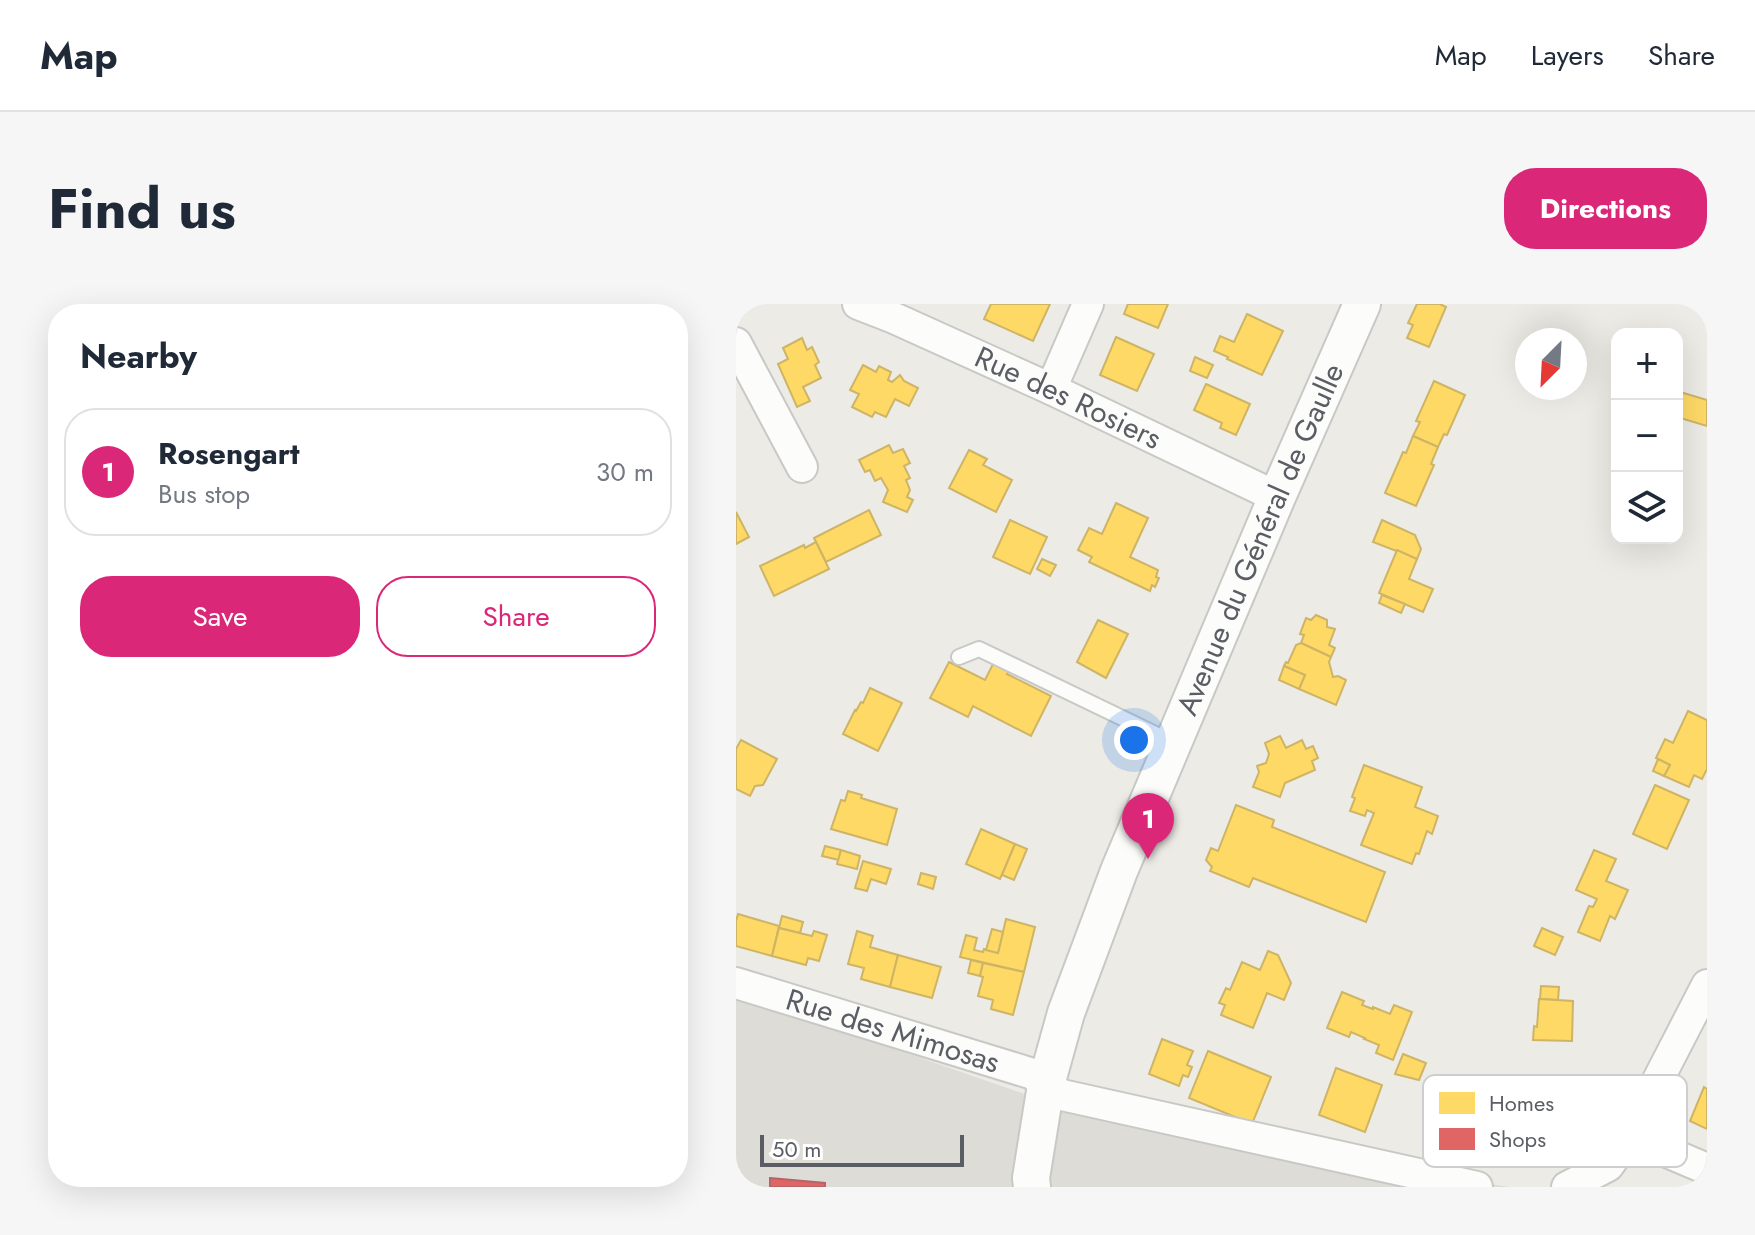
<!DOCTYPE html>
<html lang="en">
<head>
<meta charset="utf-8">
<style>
	:root { --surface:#fff; --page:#f6f6f7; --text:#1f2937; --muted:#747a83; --line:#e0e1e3; --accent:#db2777 }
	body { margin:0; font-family:Jost,sans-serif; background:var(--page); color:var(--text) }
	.controls { position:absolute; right:24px; top:24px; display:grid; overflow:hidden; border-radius:16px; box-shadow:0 8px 32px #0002 }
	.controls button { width:72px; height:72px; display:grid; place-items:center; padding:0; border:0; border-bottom:2px solid var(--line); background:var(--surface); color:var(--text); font:40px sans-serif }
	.compass { position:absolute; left:779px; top:24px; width:72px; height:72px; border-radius:50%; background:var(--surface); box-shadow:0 8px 32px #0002; rotate:204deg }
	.scale { position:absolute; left:24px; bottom:20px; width:204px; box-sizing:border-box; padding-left:8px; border:4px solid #5a5d64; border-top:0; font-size:22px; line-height:28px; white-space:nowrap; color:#5a5d64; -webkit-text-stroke:6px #fff; paint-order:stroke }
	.you { position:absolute; left:398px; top:436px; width:28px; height:28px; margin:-20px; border:6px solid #fff; border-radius:50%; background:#1a73e8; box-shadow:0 0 0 12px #1a73e833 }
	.badge { display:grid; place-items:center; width:52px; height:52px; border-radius:50%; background:var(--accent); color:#fff; font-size:26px; font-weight:700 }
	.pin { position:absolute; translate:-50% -66px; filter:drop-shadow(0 2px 4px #0008) }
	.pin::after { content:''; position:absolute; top:42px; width:28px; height:24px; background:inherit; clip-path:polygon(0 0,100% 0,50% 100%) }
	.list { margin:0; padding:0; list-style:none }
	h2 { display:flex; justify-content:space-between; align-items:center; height:104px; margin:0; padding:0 32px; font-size:34px }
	h2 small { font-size:26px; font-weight:400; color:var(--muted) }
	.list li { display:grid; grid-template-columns:52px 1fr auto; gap:24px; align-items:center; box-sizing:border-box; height:128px; margin:0 16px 16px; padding:0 16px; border:2px solid var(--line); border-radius:32px }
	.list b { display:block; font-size:30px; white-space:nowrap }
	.list p { margin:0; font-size:26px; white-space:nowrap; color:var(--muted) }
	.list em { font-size:26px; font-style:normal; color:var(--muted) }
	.actions { display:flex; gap:16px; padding:24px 32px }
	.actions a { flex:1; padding:18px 0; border:2px solid var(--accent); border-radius:32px; text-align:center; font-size:28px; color:var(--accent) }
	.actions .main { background:var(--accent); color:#fff }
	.icon { flex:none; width:44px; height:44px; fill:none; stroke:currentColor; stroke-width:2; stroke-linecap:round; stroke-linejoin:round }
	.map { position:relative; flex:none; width:971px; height:883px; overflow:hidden; border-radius:32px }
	header { display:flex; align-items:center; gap:48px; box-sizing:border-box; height:112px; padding:0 40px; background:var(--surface); border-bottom:2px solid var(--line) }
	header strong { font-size:38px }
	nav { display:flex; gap:44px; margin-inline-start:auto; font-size:28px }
	.intro { display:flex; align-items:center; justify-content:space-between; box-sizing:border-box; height:192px; padding:0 48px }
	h1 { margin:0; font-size:56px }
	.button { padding:20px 36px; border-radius:32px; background:var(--accent); color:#fff; font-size:28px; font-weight:700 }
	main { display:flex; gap:48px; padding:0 48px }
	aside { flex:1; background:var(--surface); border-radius:32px; box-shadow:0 8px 32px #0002 }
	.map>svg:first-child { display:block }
	.industrial { fill:#dddcd6 }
	.homes { fill:#ffd966; stroke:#ceb465; stroke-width:2 }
	.shops { fill:#e06666; stroke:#b86365; stroke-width:2 }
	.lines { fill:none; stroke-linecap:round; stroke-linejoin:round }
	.service-casing { stroke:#c8c9c7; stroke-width:18 }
	.minor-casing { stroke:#c8c9c7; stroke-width:34 }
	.tertiary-casing { stroke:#c8c9c7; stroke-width:40 }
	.service { stroke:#fcfcfb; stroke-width:14 }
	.minor { stroke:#fcfcfb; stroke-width:30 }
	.tertiary { stroke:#fcfcfb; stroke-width:36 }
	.labels { text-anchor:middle; stroke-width:8; stroke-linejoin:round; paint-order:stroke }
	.street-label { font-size:30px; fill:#5a5d64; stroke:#fff }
	.key { fill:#fff; stroke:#ceced0; stroke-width:2 }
	.key-label { font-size:22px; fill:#5a5d64 }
</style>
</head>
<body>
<header>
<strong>Map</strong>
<nav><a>Map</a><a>Layers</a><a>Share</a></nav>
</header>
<div class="intro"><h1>Find us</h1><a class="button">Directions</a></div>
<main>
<aside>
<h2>Nearby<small></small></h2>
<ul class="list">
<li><span class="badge">1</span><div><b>Rosengart</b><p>Bus stop</p></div><em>30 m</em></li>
</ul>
<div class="actions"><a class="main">Save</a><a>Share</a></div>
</aside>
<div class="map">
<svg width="971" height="883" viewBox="0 0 971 883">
	<rect width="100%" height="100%" fill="#ecebe5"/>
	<path class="industrial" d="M0,690L361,815L773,883H0Z"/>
	<g class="homes">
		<path d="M255,0H314L297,37L248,15Z"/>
		<path d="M392,0H432L422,24L388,10Z"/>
		<path d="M681,0H704L710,3L693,43L671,34L677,21L672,19Z"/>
		<path d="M511,10L547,27L526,71L491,55L492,53L478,47L484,32L498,38Z"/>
		<path d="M380,33L418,50L401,87L364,71Z"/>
		<path d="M66,34L71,46L76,43L83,58L79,61L85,74L67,83L74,97L61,103L42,60L52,55L47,44Z"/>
		<path d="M459,53L477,61L471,74L454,67Z"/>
		<path d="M127,61L140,68L143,62L155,68L152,76L156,78L164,71L168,77L182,84L173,102L159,95L150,113L139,108L136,113L116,103L123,90L114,86Z"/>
		<path d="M698,77L729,91L711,131L708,130L702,143L677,132L684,118L680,117Z"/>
		<path d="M470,80L514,100L500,131L484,124L486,119L458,106Z"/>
		<path d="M941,87L971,96V122L941,113Z"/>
		<path d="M677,132L702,143L695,160L698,161L680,202L649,189L667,148L670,149Z"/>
		<path d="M153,141L157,149L167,145L174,159L168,162L174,174L170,176L174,186L171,193L177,196L171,208L147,198L152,186L145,174L139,177L134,166L129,168L123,156Z"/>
		<path d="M233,146L251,155L247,161L276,176L260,208L213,184Z"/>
		<path d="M380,199L412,214L394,253L422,266L420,273L423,274L419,283L416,281L414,287L353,258L356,253L342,246L353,224L366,230Z"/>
		<path d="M133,206L145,231L90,258L78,234Z"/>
		<path d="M0,208L13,233L0,240Z"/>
		<path d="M274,216L311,233L294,270L257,253Z"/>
		<path d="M646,216L679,231L685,245L681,255L637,238Z"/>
		<path d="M80,238L93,265L38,292L24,262L68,241L69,244Z"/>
		<path d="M661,246L681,255L673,275L697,285L687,308L643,289Z"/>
		<path d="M306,255L320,261L314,272L301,265Z"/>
		<path d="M646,291L669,300L665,309L643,299Z"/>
		<path d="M580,311L591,316V323L599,325L593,341L599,344L595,353L565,339L568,331L564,330L570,314L575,316Z"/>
		<path d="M362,316L392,330L370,374L341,358Z"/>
		<path d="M565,339L595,353L593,358L597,373L602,372L610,376L600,401L563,385L569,371L548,362L550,358L552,359L560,341Z"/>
		<path d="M213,358L249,376L258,358L274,365L271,370L315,392L295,432L237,402L232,413L194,394Z"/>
		<path d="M548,362L569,371L563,385L543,376Z"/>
		<path d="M134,384L166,399L142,447L107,430L119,406L120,407L125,398L127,399Z"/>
		<path d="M952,407L971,416V465L966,475L958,471L953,483L928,472L934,461L920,454L929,435L937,439Z"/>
		<path d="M544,432L550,444L566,436L570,445L577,442L582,454L576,457L579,466L549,479L544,493L517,483L523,468L521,462L530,459L533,450L529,439Z"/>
		<path d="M5,436L41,455L27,481L19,482L14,492L0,485V445Z"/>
		<path d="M922,455L934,461L928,472L917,467Z"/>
		<path d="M628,461L686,483L679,503L702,512L696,530L691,527L683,550L680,549L676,560L625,541L638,509L631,506L629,512L614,507L619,494L616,493Z"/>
		<path d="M919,481L953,496L931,545L897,530Z"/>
		<path d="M112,487L126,491L125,494L161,505L151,541L95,525L105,496L109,497Z"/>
		<path d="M500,501L538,516L536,523L649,568L630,618L517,574L513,583L474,567L476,563L470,556L475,544L482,547Z"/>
		<path d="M245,525L279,540L264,575L230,560Z"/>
		<path d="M279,540L291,545L278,576L266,571Z"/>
		<path d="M89,542L105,546L103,556L86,552Z"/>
		<path d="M105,546L124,552L121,565L101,560Z"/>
		<path d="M858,546L880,555L870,577L892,586L879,615L874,612L864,637L842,628L853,602L857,603L861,595L840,586Z"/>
		<path d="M127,557L155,565L150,580L135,575L131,587L119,584Z"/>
		<path d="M185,569L200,573L197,585L182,580Z"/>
		<path d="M2,610L43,622L36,652L0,642V617Z"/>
		<path d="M46,612L67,618L64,629L43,624Z"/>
		<path d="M270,615L299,623L288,668L224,653L230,631L241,634L238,646L247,648L248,645L262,649Z"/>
		<path d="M43,624L76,632L78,627L91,631L83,657L72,654L70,661L36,652Z"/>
		<path d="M806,624L827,633L819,651L798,642Z"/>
		<path d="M256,625L267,628L262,649L250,646Z"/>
		<path d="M121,627L137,632L134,643L162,651L154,683L125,675L128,664L112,660Z"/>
		<path d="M532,647L542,651L555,679L548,696L531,689L517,724L485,711L489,701L483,699L490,684L494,686L506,658L524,666Z"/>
		<path d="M162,651L205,663L196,694L154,683Z"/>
		<path d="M235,656L247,659L244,672L232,669Z"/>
		<path d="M247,659L288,668L277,711L255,705L257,696L242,692L247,673L244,672Z"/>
		<path d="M805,682L823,683L822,696L804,695Z"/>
		<path d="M606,688L628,697L626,701L637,705V703L654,710L658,701L676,708L657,756L640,749L643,741L628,735L629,734L615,728L613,733L591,724Z"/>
		<path d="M803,695L837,697L836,737L797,736L798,722L801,723Z"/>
		<path d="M426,735L457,747L451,761L456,763L452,773L447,771L443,782L413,770Z"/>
		<path d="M472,747L535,773L516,820L453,794Z"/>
		<path d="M667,750L690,759L683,776L659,770Z"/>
		<path d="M600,764L646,781L629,828L583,811Z"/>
		<path d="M968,783L971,785V825L954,817Z"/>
	</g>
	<path class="shops" d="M34,874L89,879V883H34Z"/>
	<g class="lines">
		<g class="service-casing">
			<path id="service" d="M223,353L243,345L436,438"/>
		</g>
		<g class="minor-casing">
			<g id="minor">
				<path id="s1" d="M122,0L158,14L315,85L541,193"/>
				<path d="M0,39L66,163"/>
				<path d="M315,85L352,0"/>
				<path id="s2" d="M0,679L297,770L310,781L326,791L741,883"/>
				<path d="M892,834L903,836L971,865"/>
				<path d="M831,883L872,862L892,834L971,681"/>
			</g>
		</g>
		<g class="tertiary-casing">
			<g id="tertiary">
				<path id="s3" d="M296,883L295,874L310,781L330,709L383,567L541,193L626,0"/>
			</g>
		</g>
		<use href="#service" class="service"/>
		<use href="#minor" class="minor"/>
		<use href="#tertiary" class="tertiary"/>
	</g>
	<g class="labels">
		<g class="street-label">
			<text dy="10" stroke="none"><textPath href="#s1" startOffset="230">Rue des Rosiers</textPath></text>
			<text dy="10" stroke="none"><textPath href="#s3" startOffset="690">Avenue du Général de Gaulle</textPath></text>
			<text dy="10" stroke="none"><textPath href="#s2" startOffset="164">Rue des Mimosas</textPath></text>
		</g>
	</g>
	<rect x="687" y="771" width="264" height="92" rx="12" class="key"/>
	<rect x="703" y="788" width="36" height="22" fill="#ffd966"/>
	<rect x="703" y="824" width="36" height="22" fill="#e06666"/>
	<g class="key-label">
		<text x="753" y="807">Homes</text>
		<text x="753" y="843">Shops</text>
	</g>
</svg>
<div class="controls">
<button>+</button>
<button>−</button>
<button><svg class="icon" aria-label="layers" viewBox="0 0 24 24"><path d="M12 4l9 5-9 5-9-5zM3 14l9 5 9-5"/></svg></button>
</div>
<svg class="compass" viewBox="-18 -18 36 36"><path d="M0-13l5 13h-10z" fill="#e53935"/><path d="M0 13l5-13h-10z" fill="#747a83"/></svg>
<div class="scale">50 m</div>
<div class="you"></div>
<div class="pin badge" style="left:412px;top:555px">1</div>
</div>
</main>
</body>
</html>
